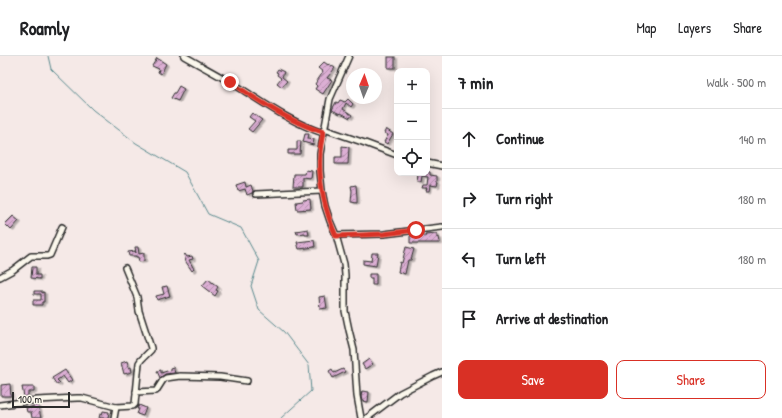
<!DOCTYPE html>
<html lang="en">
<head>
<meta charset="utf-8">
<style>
	:root { --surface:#fff; --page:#f2f2f2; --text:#202124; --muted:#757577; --line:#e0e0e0; --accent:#d93025 }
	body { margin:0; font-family:"Patrick Hand",sans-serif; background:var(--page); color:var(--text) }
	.controls { position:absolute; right:12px; top:12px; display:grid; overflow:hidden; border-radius:8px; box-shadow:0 4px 16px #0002 }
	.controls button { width:36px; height:36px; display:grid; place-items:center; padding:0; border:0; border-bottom:1px solid var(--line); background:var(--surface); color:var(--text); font:20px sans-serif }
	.compass { position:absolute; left:346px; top:12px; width:36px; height:36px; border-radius:50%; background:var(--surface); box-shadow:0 4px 16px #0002; rotate:2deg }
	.scale { position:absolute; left:12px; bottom:10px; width:58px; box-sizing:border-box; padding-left:4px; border:2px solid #2b2b2b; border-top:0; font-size:11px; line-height:14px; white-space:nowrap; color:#2b2b2b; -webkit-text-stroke:3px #fbf7ec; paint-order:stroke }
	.stop { position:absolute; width:12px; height:12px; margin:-9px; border:3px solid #d93025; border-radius:50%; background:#fff }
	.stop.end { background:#d93025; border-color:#fff; box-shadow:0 1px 4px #0008 }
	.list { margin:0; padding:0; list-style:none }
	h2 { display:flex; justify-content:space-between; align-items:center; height:52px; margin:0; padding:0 16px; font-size:17px }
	h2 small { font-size:13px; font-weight:400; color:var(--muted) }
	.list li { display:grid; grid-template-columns:26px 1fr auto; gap:12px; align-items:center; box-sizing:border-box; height:60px; padding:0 16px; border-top:1px solid var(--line) }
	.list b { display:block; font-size:15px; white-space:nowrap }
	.list em { font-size:13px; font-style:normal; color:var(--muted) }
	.actions { display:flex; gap:8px; padding:12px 16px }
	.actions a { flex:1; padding:9px 0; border:1px solid var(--accent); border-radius:8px; text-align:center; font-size:14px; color:var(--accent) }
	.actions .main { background:var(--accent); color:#fff }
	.icon { flex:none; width:22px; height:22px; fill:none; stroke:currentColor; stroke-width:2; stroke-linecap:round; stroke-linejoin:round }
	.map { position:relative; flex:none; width:442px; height:362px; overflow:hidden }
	header { display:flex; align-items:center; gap:24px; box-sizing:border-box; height:56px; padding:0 20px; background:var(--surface); border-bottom:1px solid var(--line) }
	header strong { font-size:19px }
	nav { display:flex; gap:22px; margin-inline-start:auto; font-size:14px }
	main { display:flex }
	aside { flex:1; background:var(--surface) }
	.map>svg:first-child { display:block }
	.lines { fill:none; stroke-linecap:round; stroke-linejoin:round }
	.stream { stroke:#58898d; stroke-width:1 }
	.building { fill:url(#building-hatch); stroke:#2b2b2b; filter:url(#shadow) }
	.minor-casing { stroke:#2b2b2b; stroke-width:8 }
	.minor { stroke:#fbf7ec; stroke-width:5 }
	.route { stroke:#d93025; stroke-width:5 }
</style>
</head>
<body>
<header>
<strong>Roamly</strong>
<nav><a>Map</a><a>Layers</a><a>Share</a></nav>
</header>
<main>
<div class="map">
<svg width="442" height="362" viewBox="0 0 442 362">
	<defs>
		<pattern id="building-hatch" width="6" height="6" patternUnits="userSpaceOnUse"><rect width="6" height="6" fill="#dcafd4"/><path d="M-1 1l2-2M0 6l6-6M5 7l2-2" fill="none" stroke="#b38fac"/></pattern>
		<filter id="shadow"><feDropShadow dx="2.5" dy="1.5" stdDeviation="0" flood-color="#0004"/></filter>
	</defs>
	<rect width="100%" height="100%" fill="#f5e9e7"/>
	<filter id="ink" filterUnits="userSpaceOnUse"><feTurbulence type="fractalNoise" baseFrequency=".025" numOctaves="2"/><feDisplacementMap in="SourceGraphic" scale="8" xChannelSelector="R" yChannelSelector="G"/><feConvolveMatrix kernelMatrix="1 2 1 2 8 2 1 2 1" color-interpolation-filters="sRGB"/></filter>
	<g filter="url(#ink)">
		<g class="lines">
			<path class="stream" d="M48,0L51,13L93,54L136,87L185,116L208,158L241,172L259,205L251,230L259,254L284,276L309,309L311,335L281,362"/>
		</g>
		<g class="building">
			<rect x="388" y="1" width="7" height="11"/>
			<path d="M157,2L166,8L161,18L158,16L159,13L152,10Z"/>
			<path d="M324,6L328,9L329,8L335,12L327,22L332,24L323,38L315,33L317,30L315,28L323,16L318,12Z"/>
			<path d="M278,13L284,16L282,21L287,25L282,31L277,27L281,22L277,19L278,17L276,16Z"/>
			<path d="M179,30L184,33L178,45L171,42L174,37H175Z"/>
			<path d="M348,43L353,48L351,51L346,47L343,53L352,59L350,62L341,57L340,58L332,54L336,46L338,47L340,44L345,46Z"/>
			<path d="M252,57L262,64L252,76L248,73L255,65L249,61Z"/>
			<path d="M386,73L393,78L387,88L384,86L388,79L384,77Z"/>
			<path d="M305,78H309L308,82L314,83L313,89L303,86Z"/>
			<path d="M297,85H301L300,98H288V94H297Z"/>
			<path d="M342,90L349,91L348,108H335V101H342Z"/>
			<path d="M306,114L312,115L311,123L303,122V131H293L294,118H305Z"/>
			<path d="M427,115L430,116V119L437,120V126H438L437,130L430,129L429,135H426L427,132H422L423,129H427L428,121L422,120L421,126H417L418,118L421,119L422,117L427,118Z"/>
			<path d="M245,126L246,131L251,129L253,135L252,137L247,139L245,133L238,135L236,129Z"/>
			<path d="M356,129L357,141V147L351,146L352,135L351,130Z"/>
			<path d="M310,143L311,153L297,154L296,146L303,145V144Z"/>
			<path d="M13,160L19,165L11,174L5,168Z"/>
			<path d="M308,173L309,179H305V177L297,178L296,175Z"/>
			<path d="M437,178V182L439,181L440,187H410V180H426L425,179Z"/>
			<path d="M314,184L315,191L299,193L297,186Z"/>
			<path d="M135,191H138L139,198L144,197V205L139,206L138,201H136V200H129L128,196L135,195L136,197Z"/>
			<path d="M406,191L414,193L411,204H408L405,218L398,216L400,206L402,207Z"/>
			<path d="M372,197H378L376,210L363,208V204L371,205Z"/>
			<path d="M185,198L187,201L192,200L193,203L189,204L194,213L192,215L186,206L184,199Z"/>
			<path d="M32,211H36V219H40V223L31,222Z"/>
			<path d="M369,218H376V229H372V222H369Z"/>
			<path d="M208,223L218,231L216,234L218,235L215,240L202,230Z"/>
			<path d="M167,230L170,240L157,244L156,240L164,238L162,231Z"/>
			<path d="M34,235H42V237L44,236V246H42V249H33V244H41V238H34Z"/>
			<path d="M325,240L327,252L320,253L319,241Z"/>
			<path d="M369,303L373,308L365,313L362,308Z"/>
			<path d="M127,305L129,312L131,311L132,316L124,318L121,307Z"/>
			<path d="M173,311L175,317L165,318L160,322L157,315L161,314V317L170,314V312Z"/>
			<path d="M332,313L334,317L343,313L345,316L333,322L329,315Z"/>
			<path d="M65,314L72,324L68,327L63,320L57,324L60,327L57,329L52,322Z"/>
			<path d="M10,328L11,340H1V329Z"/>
			<path d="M22,331H34V336H28V341H24Z"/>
			<path d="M362,335L369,336L368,346L362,345L361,341Z"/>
			<path d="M38,349L41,362H32L31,356H27L26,352Z"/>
			<path d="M139,349L146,352L143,360L137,358L139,353H137Z"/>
			<path d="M103,355L109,356L108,362H99L100,358L102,359Z"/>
		</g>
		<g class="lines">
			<g class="minor-casing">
				<g id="minor">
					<path d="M184,0C203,11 222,21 240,32C267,49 292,67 323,77"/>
					<path d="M349,0L330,43L320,98V115L322,135L325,150L330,165L336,179L344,208L345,219V255L349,274L354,294L357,340L361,362"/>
					<path d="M324,73L365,87L397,99"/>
					<path d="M427,107L442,110"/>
					<path d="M256,138L322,135"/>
					<path d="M336,179L384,178L442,171"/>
					<path d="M0,221L13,214L31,200H47L50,199L62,171"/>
					<path d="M136,336L156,335L163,324L166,322L180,320L220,321L247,325"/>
					<path d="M0,349L37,344L77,342H82L116,351L133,350L135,348L139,307L141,304L151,294V292L139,255L137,241L125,212"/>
					<path d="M114,362L116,351"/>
					<path d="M367,362L400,337L433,320L442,316"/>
				</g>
			</g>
			<use href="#minor" class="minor"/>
		</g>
	</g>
	<g class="lines" filter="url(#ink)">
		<path class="route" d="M230,26C260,45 289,66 323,76C322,84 320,91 320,98C318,126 325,154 336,180L384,178L416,174"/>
	</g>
</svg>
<div class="controls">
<button>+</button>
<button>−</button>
<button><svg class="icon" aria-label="locate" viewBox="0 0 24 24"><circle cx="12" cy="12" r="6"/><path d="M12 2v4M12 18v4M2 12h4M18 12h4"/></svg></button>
</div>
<svg class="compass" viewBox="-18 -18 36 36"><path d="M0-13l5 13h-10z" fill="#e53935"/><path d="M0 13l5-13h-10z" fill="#757577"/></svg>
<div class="scale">100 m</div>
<div class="stop" style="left:416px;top:174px"></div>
<div class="stop end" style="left:230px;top:26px"></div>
</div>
<aside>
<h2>7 min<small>Walk · 500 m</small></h2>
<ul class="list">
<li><svg class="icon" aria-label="ahead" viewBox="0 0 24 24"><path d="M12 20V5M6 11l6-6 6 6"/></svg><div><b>Continue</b></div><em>140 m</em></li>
<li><svg class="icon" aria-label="right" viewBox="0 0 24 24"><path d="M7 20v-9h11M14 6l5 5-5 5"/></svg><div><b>Turn right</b></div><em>180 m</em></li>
<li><svg class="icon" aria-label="left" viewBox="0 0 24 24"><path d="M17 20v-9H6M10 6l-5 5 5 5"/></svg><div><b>Turn left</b></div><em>180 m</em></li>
<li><svg class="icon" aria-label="arrive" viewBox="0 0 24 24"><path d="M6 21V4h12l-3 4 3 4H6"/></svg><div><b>Arrive at destination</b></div></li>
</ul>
<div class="actions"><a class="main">Save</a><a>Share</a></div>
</aside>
</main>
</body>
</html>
